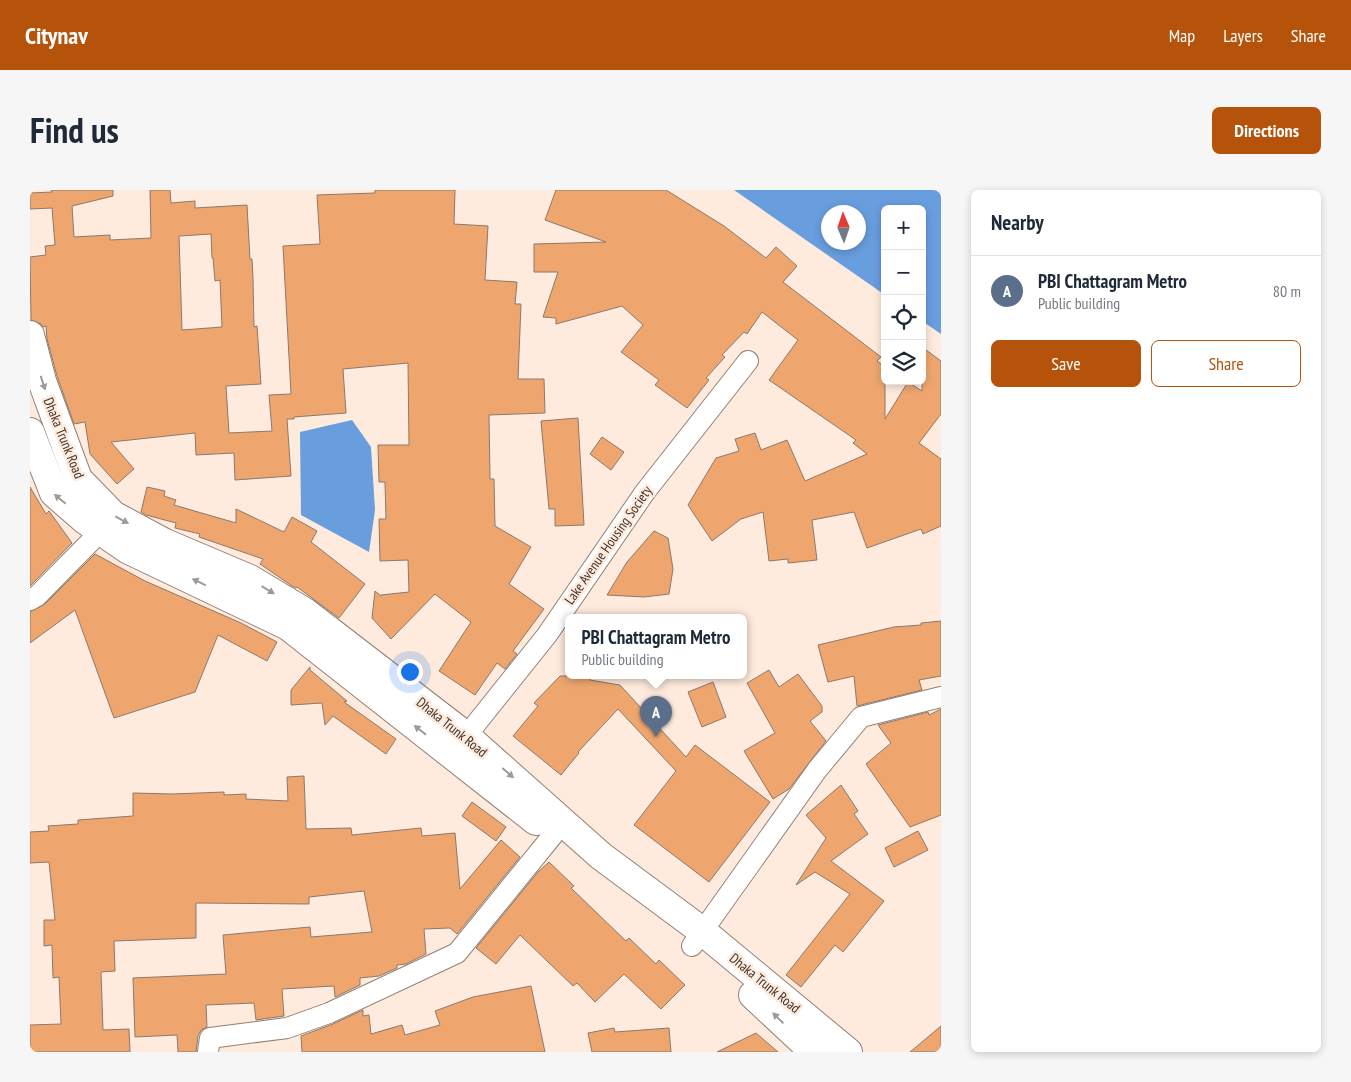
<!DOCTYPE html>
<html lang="en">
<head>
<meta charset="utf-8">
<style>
	:root { --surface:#fff; --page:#f6f6f7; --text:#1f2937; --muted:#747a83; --line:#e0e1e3; --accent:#b45309 }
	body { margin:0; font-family:"PT Sans Narrow",sans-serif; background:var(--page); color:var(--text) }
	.controls { position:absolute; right:15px; top:15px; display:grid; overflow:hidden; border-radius:8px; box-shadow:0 2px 8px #0003 }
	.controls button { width:45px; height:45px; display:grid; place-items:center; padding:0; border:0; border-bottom:1px solid var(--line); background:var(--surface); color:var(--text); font:25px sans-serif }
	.compass { position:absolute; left:791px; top:15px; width:45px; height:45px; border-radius:50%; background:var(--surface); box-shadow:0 2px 8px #0003; rotate:358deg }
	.you { position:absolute; left:379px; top:481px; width:18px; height:18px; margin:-12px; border:4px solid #fff; border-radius:50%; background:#1a73e8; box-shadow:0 0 0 8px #1a73e833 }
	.badge { display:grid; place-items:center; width:32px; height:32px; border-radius:50%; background:var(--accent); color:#fff; font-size:16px; font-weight:700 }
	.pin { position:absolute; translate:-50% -41px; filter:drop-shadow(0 1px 2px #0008) }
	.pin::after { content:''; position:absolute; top:26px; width:18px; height:15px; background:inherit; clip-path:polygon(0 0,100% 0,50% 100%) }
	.popup { position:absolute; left:535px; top:424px; width:182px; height:65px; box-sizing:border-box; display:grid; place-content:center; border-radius:8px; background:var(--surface); filter:drop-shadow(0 1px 4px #0005); font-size:16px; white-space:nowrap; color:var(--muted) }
	.popup b { font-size:19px; color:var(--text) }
	.popup::after { content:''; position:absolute; left:50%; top:100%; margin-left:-10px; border:10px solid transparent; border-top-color:var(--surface) }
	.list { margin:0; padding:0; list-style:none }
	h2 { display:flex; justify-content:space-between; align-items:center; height:65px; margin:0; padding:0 20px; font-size:21px }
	h2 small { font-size:16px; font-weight:400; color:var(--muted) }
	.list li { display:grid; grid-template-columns:32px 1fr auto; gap:15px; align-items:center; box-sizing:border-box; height:70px; padding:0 20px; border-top:1px solid var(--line) }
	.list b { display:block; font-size:19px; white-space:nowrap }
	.list p { margin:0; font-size:16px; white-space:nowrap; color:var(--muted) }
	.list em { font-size:16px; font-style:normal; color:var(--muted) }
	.actions { display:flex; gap:10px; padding:15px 20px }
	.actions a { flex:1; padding:11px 0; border:1px solid var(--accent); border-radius:8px; text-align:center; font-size:18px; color:var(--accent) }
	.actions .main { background:var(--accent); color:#fff }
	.icon { flex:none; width:28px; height:28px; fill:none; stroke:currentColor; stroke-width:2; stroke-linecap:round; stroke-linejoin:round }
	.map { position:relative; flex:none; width:911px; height:862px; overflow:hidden; border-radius:8px }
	header { display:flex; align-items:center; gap:30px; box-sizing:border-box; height:70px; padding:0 25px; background:var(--accent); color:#fff }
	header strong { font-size:24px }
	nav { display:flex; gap:28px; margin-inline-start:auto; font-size:18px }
	.intro { display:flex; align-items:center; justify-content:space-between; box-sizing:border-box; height:120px; padding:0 30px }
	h1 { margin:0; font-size:35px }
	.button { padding:12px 22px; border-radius:8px; background:var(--accent); color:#fff; font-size:18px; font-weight:700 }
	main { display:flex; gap:30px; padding:0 30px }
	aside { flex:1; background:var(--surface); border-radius:8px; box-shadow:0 2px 8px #0003 }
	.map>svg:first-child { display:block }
	.water { fill:#689dde; fill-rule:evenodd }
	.building { fill:#eea66e; stroke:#8b796d; fill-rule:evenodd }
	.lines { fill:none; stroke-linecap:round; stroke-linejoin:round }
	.street-casing { stroke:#928073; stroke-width:22 }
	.secondary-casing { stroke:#928073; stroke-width:30 }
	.street { stroke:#fff; stroke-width:20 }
	.secondary { stroke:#fff; stroke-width:28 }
	.oneway { fill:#9e9a98 }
	.labels { text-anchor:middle; stroke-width:5; stroke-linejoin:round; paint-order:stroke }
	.street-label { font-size:14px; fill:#3d3630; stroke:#ffebdd }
</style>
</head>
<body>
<header>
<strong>Citynav</strong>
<nav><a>Map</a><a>Layers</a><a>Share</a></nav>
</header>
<div class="intro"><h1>Find us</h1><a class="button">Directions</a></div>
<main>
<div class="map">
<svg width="911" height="862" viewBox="0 0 911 862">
	<rect width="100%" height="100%" fill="#ffebdd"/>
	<g class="water">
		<path d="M704,0H911V144L892,131V19H855V105ZM798,22H828V52H798Z"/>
		<path d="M322,230L341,257L345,320L339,362L271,325L270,242Z"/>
	</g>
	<g class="building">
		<path d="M21,0H83V6L42,16L44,47L80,45V50L121,48L120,0H140L141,13L165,11V18L217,15L220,69H222L223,88L224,137L227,136L231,194L196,196L199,243L242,241L239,205L261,204L253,56L290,54L287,5L345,3V0H425L424,34L458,36L455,90L487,92L485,114H491L488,189H514L515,223L459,225L460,289H464L465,336L501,357L479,394L514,419L483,461L487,464L475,479L467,473L445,505L409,481L441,432L405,404L361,449L342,428L345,401L351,406V405L379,402L378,370L350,371L349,329H356L355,292H349L348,255H379L378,173L313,179L316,223L264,227V229H257L261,286L205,290L204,263L166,265L165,243L81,252L104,279L87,294L60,264L55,232L44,234L27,186L17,149L16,136L13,137L11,134L1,130L0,67L16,65L15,56L25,55L22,18L0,19V3L22,2ZM181,44L182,68H183L185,91L190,90L192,137L152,140L149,46Z"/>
		<path d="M526,0H636L694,36L736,68L746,57L767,76L753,92L851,167L847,171L855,177V229L878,192L892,201V157L911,171V224L889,253L911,269V336L893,344L891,339L837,358L824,322L782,330L787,370L758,373V369L739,371L733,322L711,329L682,351L658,315L686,268L709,261L705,249L725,243L731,260L757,250L775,291L837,264L823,253L826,250L739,190L768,150L732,122L717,144L714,142L692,165L695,167L676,188L679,190L657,218L625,195L629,190L591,162L613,135L592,116L526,134V128L513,127L528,82H504V54L576,52L515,30Z"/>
		<path d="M548,228L554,335L525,336V319H519L511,231Z"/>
		<path d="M572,247L594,262L581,280L560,264Z"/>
		<path d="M0,297L16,324L19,321L42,353L0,396Z"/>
		<path d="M117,297L135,301L134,306L146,310L144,315L206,333V319L254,342L262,327L287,341L281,352L335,394L309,428L267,397L266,398L262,396L230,374L233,369L169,347L170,344L145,338L146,333L116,325L111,322Z"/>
		<path d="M624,341L638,348L643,379L639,404L614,407L577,405L597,372Z"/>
		<path d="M65,364L115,391L211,433L247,452L237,471L188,445L165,502L84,528L45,420L0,453V422L15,414Z"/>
		<path d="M911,431V486L889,490L892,500L827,516L824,486L798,492L788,455L864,437L891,435V433Z"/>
		<path d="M280,477V480L317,511L314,512L366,549L356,564L303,526L295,535L292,513L261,515V500Z"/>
		<path d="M739,480L749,497L768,484L792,516V522L780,531L796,551L759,599L743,609L714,561L745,543L717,493Z"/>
		<path d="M530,486H560V490L590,495L656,567L665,555L740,612L679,692L604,635L646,581L588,519L548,562L549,563L531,585L483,546L508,516L504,513Z"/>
		<path d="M683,492L696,527L672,537L658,502Z"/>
		<path d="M911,519V625L880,637L836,574L861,553L848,535L898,522L899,525Z"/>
		<path d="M274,586L276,639L321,638L322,645L391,638L392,646L425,643L430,699L471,650L490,667L427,744L420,738L394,739L396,764L376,774L367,775V778L349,786L330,788V795L305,807L304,796L252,799L254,826L226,830L224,813L176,815L177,837L171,840L168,846L166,862H148L147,845L105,847L103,788L196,784L193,745L280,737L281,747L342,742L334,701L279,707V714L166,713V748L84,751L85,781L71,782L73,840L99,839L100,862H0V835L31,834L29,787L23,788L22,755L14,756V730H25L19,672L0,673V642L19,641L18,636L48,634V630L103,626V603L143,604L194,602V605L216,604V609L258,611L257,587Z"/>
		<path d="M811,595L828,621L824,624L838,644L801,671L854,711L813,762L805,755L771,797L756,785L820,704L785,682L766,695L796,648L776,625Z"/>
		<path d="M442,612L476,637L466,651L432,626Z"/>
		<path d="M888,641L898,660L864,677L855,658Z"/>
		<path d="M519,672L544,696L541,698L596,751L599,748L626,774L629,770L655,795L631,819L594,784L565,812L547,793L543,796L490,745L466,774L446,758L508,682Z"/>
		<path d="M501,796L515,862H272L271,846L303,834L333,820V826L339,825L341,844L372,835L375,845L410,835L405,821L443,807Z"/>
		<path d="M911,836V862H880Z"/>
		<path d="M584,838L585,842L639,838L641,862H562L558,843Z"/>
		<path d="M726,843L748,862H687Z"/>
	</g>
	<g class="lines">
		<g class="street-casing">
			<g id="street">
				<path d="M0,410L7,406L71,341"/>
				<path d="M429,555L517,445L615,302L718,171"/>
				<path d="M662,756L787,580L831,527L911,507"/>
				<path d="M178,862L180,848L257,838L299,823L427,763L523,645"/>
			</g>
		</g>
		<g class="secondary-casing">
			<g id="secondary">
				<path d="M0,145L12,191L48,289L83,325L135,353L220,389L275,422L436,546L571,666L672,741L818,862"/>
				<path d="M0,242L24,303L55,330L97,359L258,436L506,631"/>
				<path d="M723,805L784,862"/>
			</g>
		</g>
		<use href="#street" class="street"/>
		<use href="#secondary" class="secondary"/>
	</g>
	<defs><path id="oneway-solid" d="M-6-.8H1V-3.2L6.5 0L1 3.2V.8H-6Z" transform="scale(1.25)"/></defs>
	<g class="oneway">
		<use href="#oneway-solid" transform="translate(13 193) rotate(72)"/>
		<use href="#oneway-solid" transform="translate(30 309) rotate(-140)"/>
		<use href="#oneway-solid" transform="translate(92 330) rotate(28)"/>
		<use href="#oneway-solid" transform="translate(169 392) rotate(-154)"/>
		<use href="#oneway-solid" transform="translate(238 400) rotate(31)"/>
		<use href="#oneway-solid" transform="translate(390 540) rotate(-142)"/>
		<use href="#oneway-solid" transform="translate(478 583) rotate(41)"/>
		<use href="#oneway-solid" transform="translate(748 828) rotate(-136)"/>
	</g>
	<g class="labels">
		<g class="street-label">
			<text transform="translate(34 248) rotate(68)" y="5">Dhaka Trunk Road</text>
			<text transform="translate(578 355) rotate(-55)" y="5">Lake Avenue Housing Society</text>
			<text transform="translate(422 537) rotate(39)" y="5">Dhaka Trunk Road</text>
			<text transform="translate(735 793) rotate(39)" y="5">Dhaka Trunk Road</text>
		</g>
	</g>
</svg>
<div class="controls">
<button>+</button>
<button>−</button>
<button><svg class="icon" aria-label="locate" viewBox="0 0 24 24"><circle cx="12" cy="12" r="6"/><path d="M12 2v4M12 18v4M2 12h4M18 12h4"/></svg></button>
<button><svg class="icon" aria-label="layers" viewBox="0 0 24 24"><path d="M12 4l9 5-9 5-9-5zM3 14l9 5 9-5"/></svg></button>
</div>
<svg class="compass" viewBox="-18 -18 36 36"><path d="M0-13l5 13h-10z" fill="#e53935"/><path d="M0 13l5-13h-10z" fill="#747a83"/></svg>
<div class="you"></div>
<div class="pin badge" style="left:626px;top:547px;background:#5c6f8a">A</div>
<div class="popup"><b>PBI Chattagram Metro</b>Public building</div>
</div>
<aside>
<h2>Nearby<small></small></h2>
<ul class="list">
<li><span class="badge" style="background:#5c6f8a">A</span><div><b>PBI Chattagram Metro</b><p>Public building</p></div><em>80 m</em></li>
</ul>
<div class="actions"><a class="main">Save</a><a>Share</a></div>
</aside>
</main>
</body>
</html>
